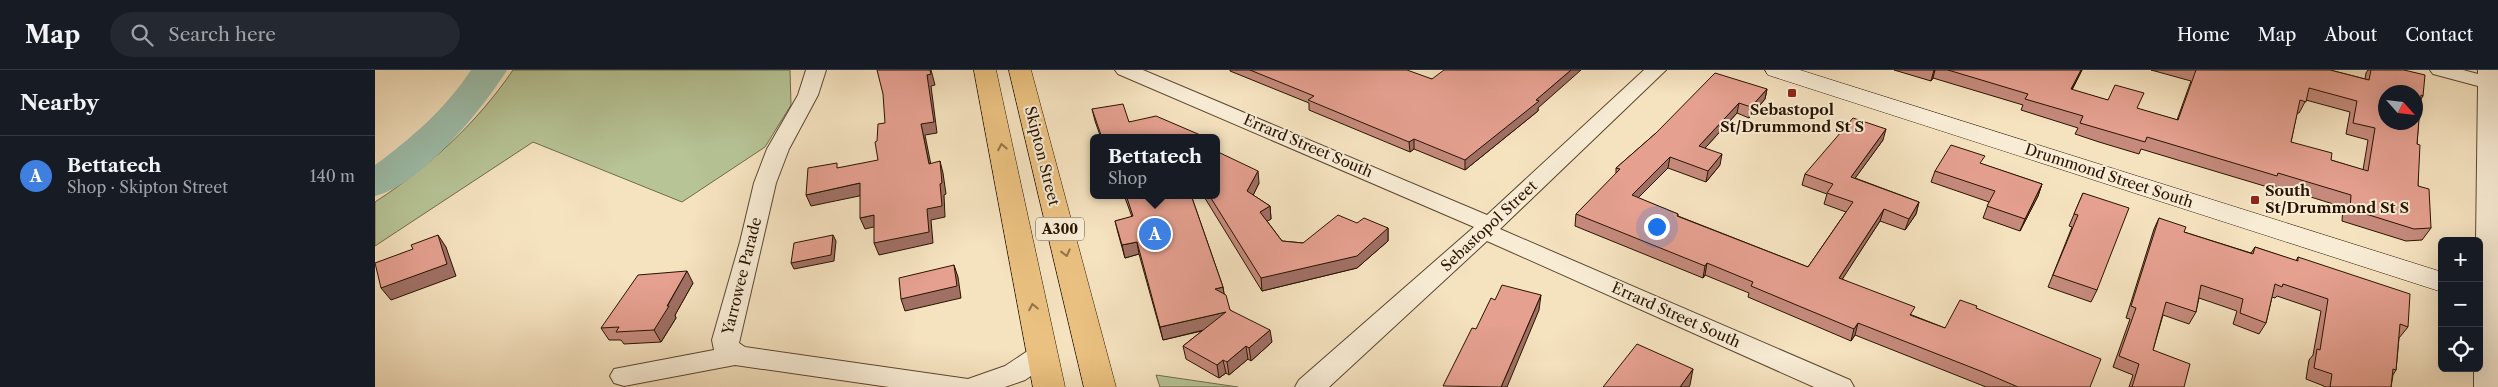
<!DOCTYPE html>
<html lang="en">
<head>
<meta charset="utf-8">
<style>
	:root { --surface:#171b24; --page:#242831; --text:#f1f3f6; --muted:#9ea1a6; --line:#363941; --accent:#0f766e }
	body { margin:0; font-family:"Libre Caslon Text",serif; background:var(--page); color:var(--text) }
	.controls { position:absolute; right:15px; bottom:15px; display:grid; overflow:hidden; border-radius:8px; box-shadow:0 5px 20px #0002 }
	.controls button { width:45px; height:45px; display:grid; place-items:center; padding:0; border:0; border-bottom:1px solid var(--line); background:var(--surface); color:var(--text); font:25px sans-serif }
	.compass { position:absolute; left:2003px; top:15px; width:45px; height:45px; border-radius:50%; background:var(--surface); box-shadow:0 5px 20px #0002; rotate:117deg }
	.you { position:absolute; left:1281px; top:156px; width:18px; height:18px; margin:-12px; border:4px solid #fff; border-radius:50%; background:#1a73e8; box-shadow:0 0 0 8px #1a73e833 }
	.badge { display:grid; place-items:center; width:32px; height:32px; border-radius:50%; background:var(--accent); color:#fff; font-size:16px; font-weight:700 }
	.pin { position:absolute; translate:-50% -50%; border:2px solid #fff; box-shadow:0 1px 5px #0006 }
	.popup { position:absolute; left:715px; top:64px; width:130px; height:65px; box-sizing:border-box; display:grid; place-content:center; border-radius:8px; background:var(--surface); filter:drop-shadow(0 1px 4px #0005); font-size:16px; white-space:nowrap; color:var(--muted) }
	.popup b { font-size:19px; color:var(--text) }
	.popup::after { content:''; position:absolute; left:50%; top:100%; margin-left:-10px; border:10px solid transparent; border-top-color:var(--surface) }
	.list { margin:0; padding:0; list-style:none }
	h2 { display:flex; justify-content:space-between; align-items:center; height:65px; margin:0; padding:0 20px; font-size:21px }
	h2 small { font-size:16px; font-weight:400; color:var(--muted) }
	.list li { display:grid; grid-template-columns:32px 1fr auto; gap:15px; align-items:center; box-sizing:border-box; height:80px; padding:0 20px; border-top:1px solid var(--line) }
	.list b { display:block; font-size:19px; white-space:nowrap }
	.list p { margin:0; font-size:16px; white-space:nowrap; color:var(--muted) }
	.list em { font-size:16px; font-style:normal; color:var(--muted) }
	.icon { flex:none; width:28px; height:28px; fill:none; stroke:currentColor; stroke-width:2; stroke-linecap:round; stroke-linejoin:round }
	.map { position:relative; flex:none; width:2123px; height:317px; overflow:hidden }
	header { display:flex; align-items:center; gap:30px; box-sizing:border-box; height:70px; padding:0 25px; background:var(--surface); border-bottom:1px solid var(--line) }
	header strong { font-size:24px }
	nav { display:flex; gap:28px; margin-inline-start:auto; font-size:18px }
	.search { width:350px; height:45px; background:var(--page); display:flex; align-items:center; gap:12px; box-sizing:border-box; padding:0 18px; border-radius:28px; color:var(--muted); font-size:19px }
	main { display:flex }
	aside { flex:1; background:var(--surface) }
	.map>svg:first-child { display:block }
	.green { fill:#b7c496; stroke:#706c4b }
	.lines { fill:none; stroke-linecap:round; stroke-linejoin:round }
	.river { fill:#9dbfac; fill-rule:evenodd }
	.street-casing { stroke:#5b4730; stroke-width:2 }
	.secondary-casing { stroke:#281300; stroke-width:1 }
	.highway-casing { stroke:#281300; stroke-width:1 }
	.street { fill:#f8ecd5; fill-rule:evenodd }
	.secondary { fill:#f8ecd5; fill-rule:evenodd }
	.highway { fill:#eac180; fill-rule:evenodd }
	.wall { fill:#c58a7c; stroke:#281300; fill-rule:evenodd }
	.shaded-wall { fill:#a07065; stroke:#281300 }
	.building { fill:#e5a090; stroke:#281300; fill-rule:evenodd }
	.oneway { stroke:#937346 }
	.poi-dot { fill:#8f2418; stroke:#f8ecd5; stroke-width:2 }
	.labels { text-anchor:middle; stroke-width:4; stroke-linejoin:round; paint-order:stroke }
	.shield { fill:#f8ecd5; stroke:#665440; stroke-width:1 }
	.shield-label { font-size:14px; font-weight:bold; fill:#281300 }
	.poi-label { font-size:15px; font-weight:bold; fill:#281300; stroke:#f8ecd5 }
	.street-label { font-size:15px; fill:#281300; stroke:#f8ecd5 }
</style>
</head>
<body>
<header>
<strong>Map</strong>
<div class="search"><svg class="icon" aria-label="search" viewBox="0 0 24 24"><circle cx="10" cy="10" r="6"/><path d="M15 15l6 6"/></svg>Search here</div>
<nav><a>Home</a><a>Map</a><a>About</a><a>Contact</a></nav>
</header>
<main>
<aside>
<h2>Nearby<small></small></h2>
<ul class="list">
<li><span class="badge" style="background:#3f7fe0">A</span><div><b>Bettatech</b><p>Shop · Skipton Street</p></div><em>140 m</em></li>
</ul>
</aside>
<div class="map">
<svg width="2123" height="317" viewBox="0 0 2123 317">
	<rect width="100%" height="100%" fill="#f5e2bf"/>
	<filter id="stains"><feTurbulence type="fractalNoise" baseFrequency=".004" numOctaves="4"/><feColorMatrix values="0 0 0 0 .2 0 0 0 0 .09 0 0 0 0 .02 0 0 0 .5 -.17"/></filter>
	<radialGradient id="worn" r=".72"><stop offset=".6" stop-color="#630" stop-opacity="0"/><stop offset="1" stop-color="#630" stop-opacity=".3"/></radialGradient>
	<g class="green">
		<path d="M138,0H415L416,35L390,77L307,132L158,72L0,176V132C54,97 102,53 138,0Z"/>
		<path d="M781,305L863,317H785Z"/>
	</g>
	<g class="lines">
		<path class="river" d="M96,0H132C107,40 46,115 0,126V95C37,68 71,38 96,0Z"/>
		<g class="street-casing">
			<g id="street">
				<path d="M431,0H451L443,25L414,79L401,113L364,273L370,277L593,309L630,296L657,278L667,275L677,278L680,285L677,292L650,310L630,317H514L360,295L249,316L239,313L235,306L239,299L339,280L337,270L365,172L379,113L392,79L423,25Z"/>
				<path d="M740,0H768L1112,145L1269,0H1291L1125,159L1475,310L1479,317H1439L1112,171L954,317H920L924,310L1099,157L743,4Z"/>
				<path d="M2055,0H2088L2103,4V0H2123V317H2099V298H2104V171H2101L2103,16L2058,4Z"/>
			</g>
		</g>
		<g class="secondary-casing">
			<g id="secondary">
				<path d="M1390,0H1425L2067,202V222L1393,5Z"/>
				<path d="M2104,214L2123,220V240L2104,234Z"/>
			</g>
		</g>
		<g class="highway-casing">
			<g id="highway">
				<path d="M599,0H621L690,317H658Z"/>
				<path d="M634,0H656L741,317H709Z"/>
			</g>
		</g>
		<use href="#street" class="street"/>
		<use href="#secondary" class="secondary"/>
		<use href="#highway" class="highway"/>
	</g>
	<g class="wall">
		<path d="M855,0H1006L1057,9L1163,38V41L1090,100L1039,79L1035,82L934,40V33L855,1Z"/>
		<path d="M1519,0H1707L1697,20L1802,50L1816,11L1776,0H1955L1990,9L1991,3L1993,0H2029L2048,26L2045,31L2042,74L2043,116L2056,158L2047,170L2031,171L1967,151L1968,137L1897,115L1896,118L1766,79L1764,84L1724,72L1700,64L1703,58L1646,40L1648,35L1558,8L1556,11ZM1931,30L1975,42L1971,64L1993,70L1988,100L1956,90L1916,72L1922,43H1924Z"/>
		<path d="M1392,19L1390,29L1374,48L1362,43L1330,78L1345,95L1331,112L1293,98L1263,128L1303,144V146L1433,197L1471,142L1449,134L1452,124L1427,115L1430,104L1508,70L1480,108L1544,132L1541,144L1530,160L1505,151L1467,209L1537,245L1570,258L1601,238L1715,317H1611L1480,265L1476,271L1373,227L1374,223L1330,205L1328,208L1200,156L1201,144L1241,104V98L1281,63Z"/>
		<path d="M717,39L754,52L830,67V68H726L720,51Z"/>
		<path d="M1607,94L1667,114L1663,126L1645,161L1608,148L1614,132L1556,112L1560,101Z"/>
		<path d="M884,113L878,125L895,136L896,149L892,151L907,171L928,173L982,153L1013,158V171L982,198L887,221L828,125H841Z"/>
		<path d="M1708,123L1722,220L1716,232L1673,217L1697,157L1694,156Z"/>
		<path d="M749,125H816L848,217L849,224L855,240L897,272L876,291L873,289L854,305L851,303L844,308L811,289L808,276L827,261L788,270L764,184L750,188L743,163L740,151L757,147Z"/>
		<path d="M1784,148L1809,162L1876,183L1880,177L1921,191L1923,187L2033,257L2024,268L2021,300L2018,305L2016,317H1949V316L1931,309L1934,290L1938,285L1946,241L1902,226L1900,228L1897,227L1891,253L1884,264L1858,254L1862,241L1824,228L1821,242L1814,254L1788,245L1778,280L1809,317H1754L1758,305L1738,297L1755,249L1751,248L1779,159Z"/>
		<path d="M318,213L300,245L301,248L286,272L249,274L246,270H234L226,258Z"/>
	</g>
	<g class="shaded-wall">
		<path d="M555,0H556L560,15L556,16L562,63L550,65L558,105L554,94L546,54L552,5Z"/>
		<path d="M1196,0H1206L1163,38V41L1090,100V90Z"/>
		<path d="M1559,0H1560L1558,8L1556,11Z"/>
		<path d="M1706,0H1707L1691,31L1696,19Z"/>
		<path d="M1392,19L1390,29L1374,48L1376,37Z"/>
		<path d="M1364,33L1362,43L1322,87L1324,76Z"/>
		<path d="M1511,59L1508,70L1473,118L1476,107Z"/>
		<path d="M1039,69V79L1035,82L1034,72Z"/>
		<path d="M1347,84L1345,95L1331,112L1333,101Z"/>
		<path d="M1295,87L1293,98L1255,136L1257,125Z"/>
		<path d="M565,91L568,103L571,124L569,125L570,147L556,150L558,173L504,185L499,173L552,139L565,114Z"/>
		<path d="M883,101L884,113L874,134L872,121Z"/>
		<path d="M485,113L489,125L436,136L431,125Z"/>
		<path d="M1667,114L1663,126L1645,161L1650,149Z"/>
		<path d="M1544,132L1541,144L1530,160L1534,149Z"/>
		<path d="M895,136L896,149L886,155L885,142Z"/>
		<path d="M1509,139L1505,151L1461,219L1464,208Z"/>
		<path d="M499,145L503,156L490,159L485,148Z"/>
		<path d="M1013,158V171L982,198L887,221L886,208Z"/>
		<path d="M63,165L71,177L81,206L16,230L6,218Z"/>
		<path d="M458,165L461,171L459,191L419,199L416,193Z"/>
		<path d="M762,172L764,184L750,188L747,175Z"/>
		<path d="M1332,193L1330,205L1328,208L1330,196Z"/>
		<path d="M579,195L583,207L586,228L530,241L526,229Z"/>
		<path d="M312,201L318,213L300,245L301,248L286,272L279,260Z"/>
		<path d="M848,217L850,230L840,219Z"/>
		<path d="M1166,225L1164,240L1132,317H1126Z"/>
		<path d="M851,242L853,254L788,270L785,257Z"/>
		<path d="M1483,253L1480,265L1476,271L1479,259Z"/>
		<path d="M895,260L897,272L876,291L874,278Z"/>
		<path d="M871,276L873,289L854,305L852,292Z"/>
		<path d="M848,290L851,303L844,308L842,295Z"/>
		<path d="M1318,299L1315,315L1314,317H1305Z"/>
	</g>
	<g class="building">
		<path d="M502,0H555L556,4L552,5L559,52L546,54L554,94L565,91L567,113L565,114L567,136L552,139L554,162L499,173V145L485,148V113L431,125L433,98L462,93V98L503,90L500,72L502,71L503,54L510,53L508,24Z"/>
		<path d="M875,0H1032L1057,9L1069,0H1196L1161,30L1164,31L1090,90L1039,69L1034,72L933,30L939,26Z"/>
		<path d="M1573,0H1706L1696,19L1733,30L1740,15L1769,23L1762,38L1803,50L1821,0H1955L1994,10L1996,0H2029L2050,5L2048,26L2046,25L2042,74L2045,75L2043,116L2054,119L2056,158L2039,159L1975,139L1976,125L1903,103L1902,106L1772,67L1770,72L1705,53L1708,46L1650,29L1653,24ZM1934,18L1982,31L1978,53L2000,58L1993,101L1956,90L1957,83L1916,72L1925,30L1931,32ZM2010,22H2040V52H2010Z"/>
		<path d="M1340,3L1392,19L1376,37L1364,33L1324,76L1347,84L1333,101L1295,87L1257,125L1303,144L1302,146L1433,197L1478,132L1452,123L1458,114L1430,104L1478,48L1511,59L1476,107L1544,132L1534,149L1509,139L1464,208L1540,237L1535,245L1570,258L1585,230L1602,236L1601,238L1726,289L1715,317H1643L1608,302L1483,253L1479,259L1376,216L1378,212L1332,193L1330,196L1201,144L1245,99L1241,98L1281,63Z"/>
		<path d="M748,34L754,52L781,46L830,67L829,68H727L717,39Z"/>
		<path d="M1576,75L1610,86L1605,93L1667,114L1650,149L1612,136L1620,121L1560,101Z"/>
		<path d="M841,81L883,101L872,121L895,136L885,142L907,171L928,173L963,145L982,153L989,148L1013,158L982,186L886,208L834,125H841Z"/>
		<path d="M1708,123L1754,138L1722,220L1678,205L1703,145L1699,144Z"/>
		<path d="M751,125H816L848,217L840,219L851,225L855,240L895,260L874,278L871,276L852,292L848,290L842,295L808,276L851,242L785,257L762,172L747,175L740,151L758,146Z"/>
		<path d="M1784,148L1811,157L1809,162L1878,184L1880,177L1923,191V187L2035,224L2033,257L2025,254L2021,300L2018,299L2016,317H1955L1957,304L1939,298L1942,279L1945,280L1953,229L1908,214L1907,217L1900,214L1891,253L1865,243L1868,229L1826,215L1821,242L1791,232L1778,280L1815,294L1809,317H1757L1764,294L1744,286L1761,238L1756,236Z"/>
		<path d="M63,165L72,194L6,218L0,193L38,179L36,175Z"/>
		<path d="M458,165L456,185L416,193L419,173Z"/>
		<path d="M579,195L582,216L526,229L524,208Z"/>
		<path d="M312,201L292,236H294L279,260L241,262L244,257L226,258L263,205Z"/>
		<path d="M1127,215L1166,225L1126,317L1068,316L1097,258L1101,259L1116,228L1120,230Z"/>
		<path d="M1262,274L1318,299L1305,317H1228Z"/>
	</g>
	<defs><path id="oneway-chevron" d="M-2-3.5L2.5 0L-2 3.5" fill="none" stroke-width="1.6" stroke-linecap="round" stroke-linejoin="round" transform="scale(1.25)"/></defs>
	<g class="oneway">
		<use href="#oneway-chevron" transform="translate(627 77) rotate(-101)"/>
		<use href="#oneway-chevron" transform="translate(691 183) rotate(76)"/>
		<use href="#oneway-chevron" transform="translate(658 237) rotate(-101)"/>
	</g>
	<g class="poi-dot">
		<rect x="1412" y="18" width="10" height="10" rx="2.5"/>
		<rect x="1875" y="125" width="10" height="10" rx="2.5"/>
	</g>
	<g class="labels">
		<rect class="shield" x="661" y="147.5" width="48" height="23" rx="4"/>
		<g class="shield-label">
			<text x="685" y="164">A300</text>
		</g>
		<g class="poi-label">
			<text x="1417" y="45">Sebastopol<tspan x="1417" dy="17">St/Drummond St S</tspan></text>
			<text x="1890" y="126" text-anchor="start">South<tspan x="1890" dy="17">St/Drummond St S</tspan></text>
		</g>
		<g class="street-label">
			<text transform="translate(933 76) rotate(23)" y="5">Errard Street South</text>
			<text transform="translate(667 86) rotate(76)" y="5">Skipton Street</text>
			<text transform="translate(1734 106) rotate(18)" y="5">Drummond Street South</text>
			<text transform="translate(1114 156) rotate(-43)" y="5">Sebastopol Street</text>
			<text transform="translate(367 206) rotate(-76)" y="5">Yarrowee Parade</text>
			<text transform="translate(1301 245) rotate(24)" y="5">Errard Street South</text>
		</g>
	</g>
	<rect width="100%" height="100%" filter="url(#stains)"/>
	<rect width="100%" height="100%" fill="url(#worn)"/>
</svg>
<div class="controls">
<button>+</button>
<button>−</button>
<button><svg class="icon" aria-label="locate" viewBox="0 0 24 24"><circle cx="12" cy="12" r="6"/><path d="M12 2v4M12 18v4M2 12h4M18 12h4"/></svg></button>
</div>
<svg class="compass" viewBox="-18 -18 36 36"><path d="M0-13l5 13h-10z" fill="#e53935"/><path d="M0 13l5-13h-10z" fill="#9ea1a6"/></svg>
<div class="you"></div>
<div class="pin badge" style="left:780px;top:164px;background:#3f7fe0">A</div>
<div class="popup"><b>Bettatech</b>Shop</div>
</div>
</main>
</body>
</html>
